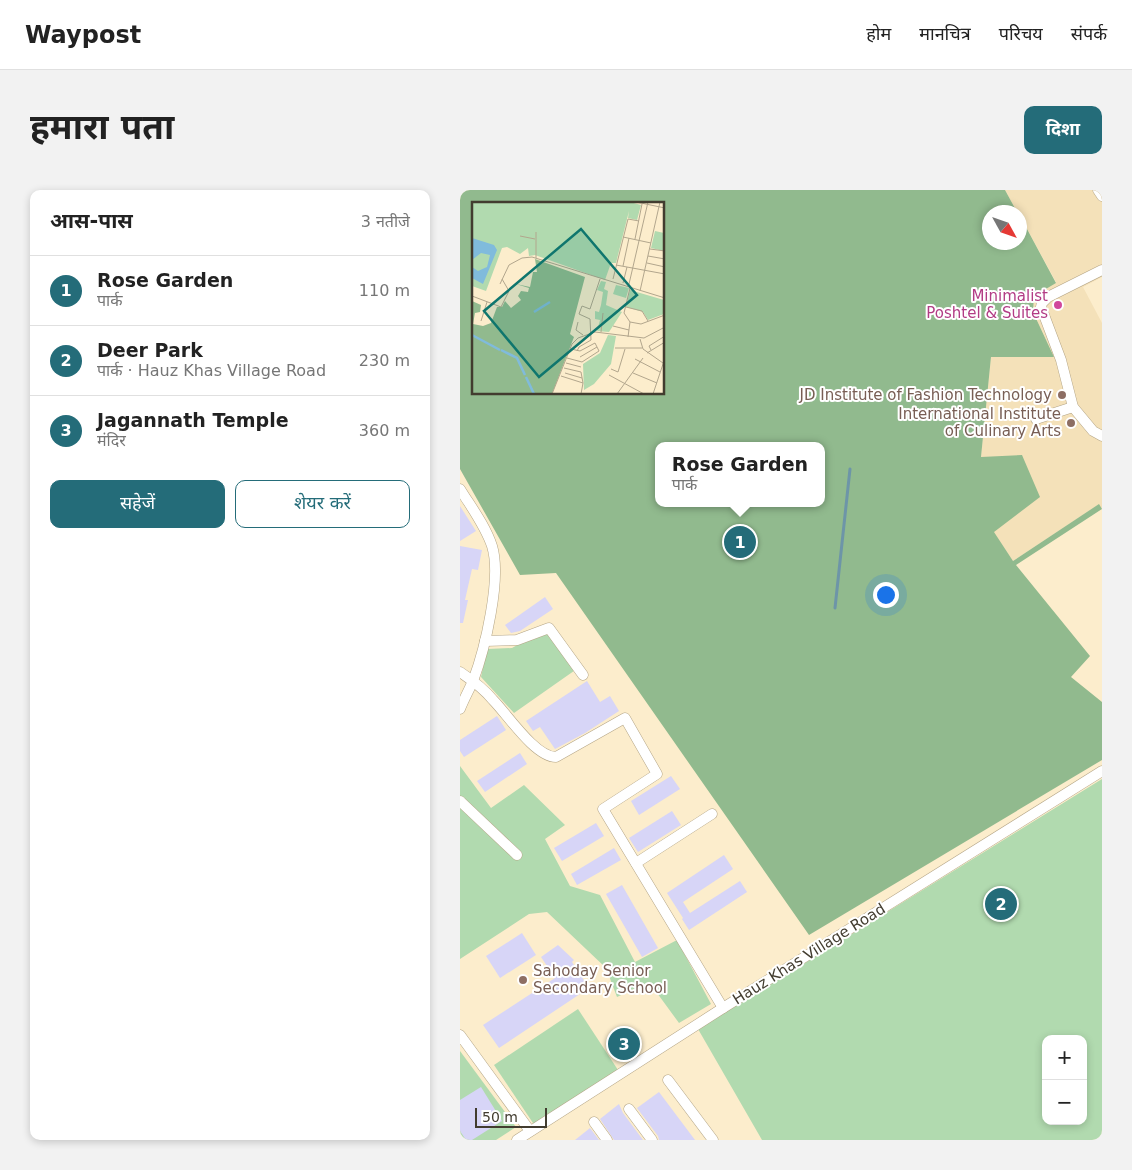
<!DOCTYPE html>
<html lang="hi">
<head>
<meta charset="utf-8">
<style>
	:root { --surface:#fff; --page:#f2f2f2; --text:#222; --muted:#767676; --line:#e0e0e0; --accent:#246c79 }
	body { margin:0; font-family:"DejaVu Sans","Noto Sans Devanagari",sans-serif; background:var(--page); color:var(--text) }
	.controls { position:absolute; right:15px; bottom:15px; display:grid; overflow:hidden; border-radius:10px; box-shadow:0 2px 8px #0003 }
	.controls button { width:45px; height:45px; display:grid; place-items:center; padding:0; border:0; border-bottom:1px solid var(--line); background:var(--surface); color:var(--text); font:25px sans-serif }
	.compass { position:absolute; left:522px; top:15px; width:45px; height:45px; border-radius:50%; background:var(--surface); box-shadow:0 2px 8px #0003; rotate:130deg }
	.scale { position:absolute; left:15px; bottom:12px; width:72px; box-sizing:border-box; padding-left:5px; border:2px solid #423c2f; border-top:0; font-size:14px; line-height:18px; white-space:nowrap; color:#423c2f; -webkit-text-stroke:4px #fff; paint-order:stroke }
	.you { position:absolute; left:425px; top:404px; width:18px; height:18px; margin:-12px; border:4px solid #fff; border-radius:50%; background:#1a73e8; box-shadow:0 0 0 8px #1a73e833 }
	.badge { display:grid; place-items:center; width:32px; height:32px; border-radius:50%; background:var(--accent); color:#fff; font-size:16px; font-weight:700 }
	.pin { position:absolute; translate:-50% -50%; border:2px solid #fff; box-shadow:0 1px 5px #0006 }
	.popup { position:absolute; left:195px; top:252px; width:170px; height:65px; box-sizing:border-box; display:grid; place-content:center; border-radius:10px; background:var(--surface); filter:drop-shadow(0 1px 4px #0005); font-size:16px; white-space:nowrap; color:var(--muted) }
	.popup b { font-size:19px; color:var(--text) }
	.popup::after { content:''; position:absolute; left:50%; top:100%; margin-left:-10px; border:10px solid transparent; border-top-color:var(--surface) }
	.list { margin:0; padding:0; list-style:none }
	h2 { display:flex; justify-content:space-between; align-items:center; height:65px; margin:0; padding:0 20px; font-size:21px }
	h2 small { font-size:16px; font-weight:400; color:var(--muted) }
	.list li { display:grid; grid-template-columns:32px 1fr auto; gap:15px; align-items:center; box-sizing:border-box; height:70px; padding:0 20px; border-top:1px solid var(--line) }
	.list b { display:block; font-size:19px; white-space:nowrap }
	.list p { margin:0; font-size:16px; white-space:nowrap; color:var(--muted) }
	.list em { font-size:16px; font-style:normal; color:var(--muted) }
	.actions { display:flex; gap:10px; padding:15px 20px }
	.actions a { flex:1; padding:11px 0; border:1px solid var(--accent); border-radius:10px; text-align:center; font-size:18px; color:var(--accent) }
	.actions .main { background:var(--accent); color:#fff }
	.map { position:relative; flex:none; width:642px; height:950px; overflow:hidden; border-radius:10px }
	header { display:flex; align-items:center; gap:30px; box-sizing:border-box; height:70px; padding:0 25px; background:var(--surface); border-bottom:1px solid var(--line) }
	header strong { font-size:24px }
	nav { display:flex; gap:28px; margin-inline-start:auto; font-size:18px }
	.intro { display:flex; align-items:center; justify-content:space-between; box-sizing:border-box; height:120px; padding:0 30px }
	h1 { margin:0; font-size:35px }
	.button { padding:12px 22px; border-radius:10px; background:var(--accent); color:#fff; font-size:18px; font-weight:700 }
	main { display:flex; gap:30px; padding:0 30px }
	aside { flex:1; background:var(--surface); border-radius:10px; box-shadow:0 2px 8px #0003 }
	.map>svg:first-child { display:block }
	.built { fill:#f4e1b9 }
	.green { fill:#b1daaf; fill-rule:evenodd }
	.forest { fill:#91ba8e; fill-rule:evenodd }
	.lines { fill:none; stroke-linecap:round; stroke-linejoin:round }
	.stream { stroke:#6d95a8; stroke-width:3 }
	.building { fill:#d7d5f7 }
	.minor-casing { stroke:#b4a586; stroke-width:11 }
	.minor { stroke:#fff; stroke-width:10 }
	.hotel-dot { fill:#d1479c; stroke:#fff; stroke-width:2 }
	.education-dot { fill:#8d6e63; stroke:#fff; stroke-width:2 }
	.labels { text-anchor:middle; stroke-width:4; stroke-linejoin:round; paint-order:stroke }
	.hotel-label { font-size:15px; fill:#b23c85; stroke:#fff; text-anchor:end }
	.education-label { font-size:15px; fill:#785e54; stroke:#fff; text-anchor:end }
	.street-label { font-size:15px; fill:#423c2f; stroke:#fff }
	.inset-river { fill:none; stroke:#80bbdc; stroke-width:2.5 }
	.inset-road { fill:none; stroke:#b2a68d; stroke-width:1 }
	.view { fill:#0f766e; fill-opacity:0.15; stroke:#0f766e; stroke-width:2.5 }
	.inset-edge { fill:none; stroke:#423c2f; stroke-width:2.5 }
</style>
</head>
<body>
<header>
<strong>Waypost</strong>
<nav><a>होम</a><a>मानचित्र</a><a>परिचय</a><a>संपर्क</a></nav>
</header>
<div class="intro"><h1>हमारा पता</h1><a class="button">दिशा</a></div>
<main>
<aside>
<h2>आस-पास<small>3 नतीजे</small></h2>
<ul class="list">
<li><span class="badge">1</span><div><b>Rose Garden</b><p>पार्क</p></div><em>110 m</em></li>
<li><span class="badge">2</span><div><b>Deer Park</b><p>पार्क · Hauz Khas Village Road</p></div><em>230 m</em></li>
<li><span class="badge">3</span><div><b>Jagannath Temple</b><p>मंदिर</p></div><em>360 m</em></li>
</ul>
<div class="actions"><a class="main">सहेजें</a><a>शेयर करें</a></div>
</aside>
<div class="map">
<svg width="642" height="950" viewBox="0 0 642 950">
	<rect width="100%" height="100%" fill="#fcedcc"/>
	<path class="built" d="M545,0H642V87L623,97L642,133V319L638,315L553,371L534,343L521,267L531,167H594L573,122L574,106L596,92L560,26V22H557Z"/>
	<g class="green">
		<path d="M91,436L121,476L54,523L21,487L27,459L52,458Z"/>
		<path d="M0,576L31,618L64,595L105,635L85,649L110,696L140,705L175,772L217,750L251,814L219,833L189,792L157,807L146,778L87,722L69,724L0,769Z"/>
		<path d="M642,589V950H302L238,839ZM586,849H623V931H586Z"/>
		<path d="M118,819L158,880L75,936L34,875Z"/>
		<path d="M0,861L56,937L36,950H0Z"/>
	</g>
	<path class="forest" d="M0,0H545L557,22H530V52H560V26L596,93L574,106L573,122L594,167H531L521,267L562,265L580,307L534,342L553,371L639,314L642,319L556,375L630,466L611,487L642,512V570L349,745L96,383L60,385L0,279ZM14,14H204V204H14ZM199,256H361V313H199Z"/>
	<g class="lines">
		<path class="stream" d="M375,418L390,279"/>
	</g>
	<g class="building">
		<path d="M0,316L16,341L0,351Z"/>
		<path d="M0,356L22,360L18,380L12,379L5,410H8L3,433H0Z"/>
		<path d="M85,407L93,419L60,441L51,443L45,435Z"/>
		<path d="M127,491L140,512L150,506L159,521L125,543L95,559L80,537L73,541L66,531Z"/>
		<path d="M37,526L46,540L4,567L0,561V550Z"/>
		<path d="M60,563L67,574L25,602L17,591Z"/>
		<path d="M211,586L220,599L179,625L171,611Z"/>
		<path d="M212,621L221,635L178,662L169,648Z"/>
		<path d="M136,633L144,646L102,671L94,658Z"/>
		<path d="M154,658L161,670L117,695L111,684Z"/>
		<path d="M264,665L273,679L223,712L230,723L280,691L287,702L229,740L222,729L223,728L207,703Z"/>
		<path d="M162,695L198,758L182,767L146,704Z"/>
		<path d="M62,743L76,765L40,788L26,766Z"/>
		<path d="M98,755L114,770L112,772L129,798L39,858L23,835L95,788L81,767Z"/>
		<path d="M21,897L42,931L12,950H6L0,941V910Z"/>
		<path d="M199,902L235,950H199L198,946L177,918Z"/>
		<path d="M159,914L163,923L183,950H154L140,929Z"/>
		<path d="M130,938L139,950H115Z"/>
	</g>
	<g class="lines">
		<g class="minor-casing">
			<g id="minor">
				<path d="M638,0L642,6"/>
				<path d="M642,80L588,107L582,113L581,117L601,170L613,217L633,241L642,246"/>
				<path d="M576,229L613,217"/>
				<path d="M0,299C11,317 25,335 32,356C42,388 25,459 13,491C9,500 4,509 0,519"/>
				<path d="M25,451L57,450L89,438L123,485"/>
				<path d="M0,482C12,490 24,499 33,510C47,524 75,567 96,567L165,528L197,584L143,619L263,818"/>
				<path d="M0,611L57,665"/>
				<path d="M176,673L252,624"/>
				<path d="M0,845L70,941"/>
				<path d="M208,890L253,950"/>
				<path d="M169,919L192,950"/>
				<path d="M134,932L147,950"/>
				<path d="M57,950L263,818L642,581"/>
			</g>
		</g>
		<use href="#minor" class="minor"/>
	</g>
	<circle class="hotel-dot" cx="598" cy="115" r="5"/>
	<g class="education-dot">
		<circle cx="602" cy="205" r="5"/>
		<circle cx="611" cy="233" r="5"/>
		<circle cx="63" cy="790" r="5"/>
	</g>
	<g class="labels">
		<g class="hotel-label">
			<text x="588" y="111">Minimalist<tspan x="588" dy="17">Poshtel &amp; Suites</tspan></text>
		</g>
		<g class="education-label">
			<text x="592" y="210">JD Institute of Fashion Technology</text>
			<text x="601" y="229">International Institute<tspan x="601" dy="17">of Culinary Arts</tspan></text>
			<text x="73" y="786" text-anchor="start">Sahoday Senior<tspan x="73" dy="17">Secondary School</tspan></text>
		</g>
		<g class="street-label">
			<text transform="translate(349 764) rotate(-32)" y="5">Hauz Khas Village Road</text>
		</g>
	</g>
	<g transform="translate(12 12)">
		<rect width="192" height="192" fill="#fcedcc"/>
		<path d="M0,0H158L169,3L165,18L156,16L157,9L144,61H139L133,78L63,53L57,54L56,46L48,52L35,45L30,46L14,89L0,84ZM183,29L192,31V49L179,46ZM129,79L134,80L132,87L136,89L134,103L150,110L137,130L125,129L128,118L123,117V109L127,110L129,103L131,90L125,88ZM144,83L157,86L154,96L141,92ZM158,88L192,98V112L176,118L171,110L154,105ZM136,133L144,134L139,162L122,182L112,188L111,162L128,151Z" fill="#b1daaf"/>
		<path d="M63,57L113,75L98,132L102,135L80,192H0V99L9,103L8,110L3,111L1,122L11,124L19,121L25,105H30L33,99L39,106L49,98L46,94L49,89L56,90L57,86L44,82L58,85L61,70H65Z" fill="#91ba8e"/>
		<path d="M0,36L22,43L25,48L11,82L0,76V65L6,69L15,65L18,53L9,51L0,58Z" fill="#80bbdc"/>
		<path class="inset-river" d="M62,110L78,100M0,133L28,148M29,148L45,156L53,173M54,175L62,192"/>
		<path class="inset-road" d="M164,0L193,6M48,34L63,37M151,35L179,41M163,37L170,2M178,47L193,49M176,54L193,57M64,56V30M175,61L193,65M144,63L193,72M151,64L157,36M141,77L156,17L167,19M151,81L155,65M28,82L37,63L50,56L60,55L193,96M157,82L176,0M158,86L152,111L158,120L169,122L193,113M168,89L188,0M0,94L29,105L37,89L30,77M154,105L170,109L176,119M9,119L15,100M106,120L104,128L111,133M141,124L157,128M129,130L131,111M156,135L158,120M168,137L171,147L191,161M143,146H170M179,148L177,144L193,134M105,149L107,145L119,138L118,117L107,112L110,104L118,107L128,77M175,151L193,140M108,155L125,145M95,156L110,160L127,149L123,141L108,149L99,147M163,157L188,170M94,161L109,165M92,166L109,170L111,181M139,167L146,170L153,147M93,171L110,176M161,171L185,181M137,173L172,192M89,174L111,181L109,192M80,192L100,142L106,136L123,130L172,136L193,125M145,192L171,156M181,192L193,156"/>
		<path class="view" d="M109,27L165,93L67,175L12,109Z"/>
		<rect width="192" height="192" class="inset-edge"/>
	</g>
</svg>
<div class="controls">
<button>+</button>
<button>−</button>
</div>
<svg class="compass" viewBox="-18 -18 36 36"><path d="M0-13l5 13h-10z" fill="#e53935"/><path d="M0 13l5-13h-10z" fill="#767676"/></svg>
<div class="scale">50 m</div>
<div class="you"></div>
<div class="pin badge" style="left:280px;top:352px">1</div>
<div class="popup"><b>Rose Garden</b>पार्क</div>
<div class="pin badge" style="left:541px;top:714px">2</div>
<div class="pin badge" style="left:164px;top:854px">3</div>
</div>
</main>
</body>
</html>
